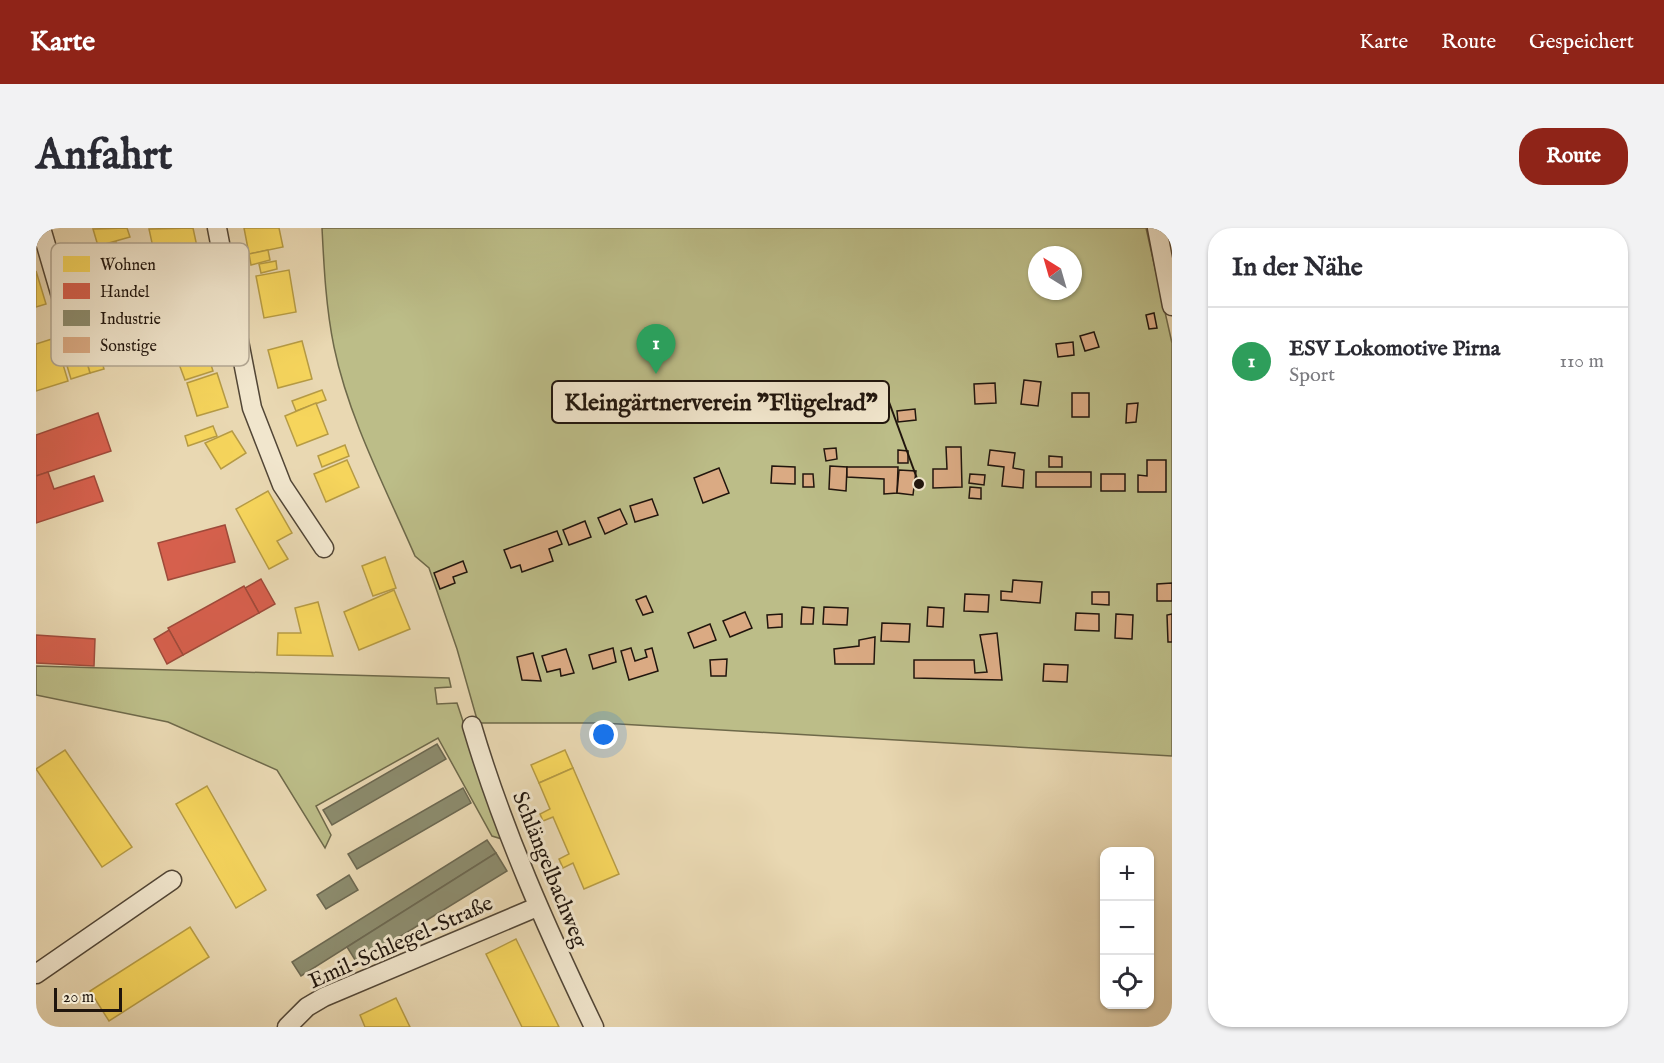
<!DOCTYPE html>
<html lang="de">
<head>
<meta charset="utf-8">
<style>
	:root { --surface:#fff; --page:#f2f2f3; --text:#2b2b33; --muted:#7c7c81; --line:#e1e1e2; --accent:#8f2418 }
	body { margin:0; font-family:"IM FELL English",serif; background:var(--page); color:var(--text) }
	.controls { position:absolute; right:18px; bottom:18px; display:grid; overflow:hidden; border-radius:12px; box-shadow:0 2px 4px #0004 }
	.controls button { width:54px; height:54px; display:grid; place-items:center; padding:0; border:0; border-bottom:2px solid var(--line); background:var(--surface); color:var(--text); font:30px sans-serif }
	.compass { position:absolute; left:992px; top:18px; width:54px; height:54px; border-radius:50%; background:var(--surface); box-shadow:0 2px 4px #0004; rotate:323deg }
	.scale { position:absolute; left:18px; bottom:15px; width:68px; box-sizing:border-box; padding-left:6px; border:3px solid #20150d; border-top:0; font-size:16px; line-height:21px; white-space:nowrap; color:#20150d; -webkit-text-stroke:4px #f1e6cd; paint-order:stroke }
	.you { position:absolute; left:568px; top:507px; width:21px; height:21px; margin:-15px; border:4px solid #fff; border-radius:50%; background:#1a73e8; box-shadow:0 0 0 9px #1a73e833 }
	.badge { display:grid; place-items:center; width:39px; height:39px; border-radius:50%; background:var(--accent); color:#fff; font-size:20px; font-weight:700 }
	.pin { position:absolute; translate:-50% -50px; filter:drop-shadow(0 2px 3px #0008) }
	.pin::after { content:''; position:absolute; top:32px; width:21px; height:18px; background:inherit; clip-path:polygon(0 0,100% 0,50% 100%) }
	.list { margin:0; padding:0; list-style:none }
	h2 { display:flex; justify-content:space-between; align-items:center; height:78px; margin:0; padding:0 24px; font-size:26px }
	h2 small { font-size:20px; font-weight:400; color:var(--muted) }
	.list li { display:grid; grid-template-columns:39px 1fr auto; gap:18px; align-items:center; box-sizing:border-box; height:108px; padding:0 24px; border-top:2px solid var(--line) }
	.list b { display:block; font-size:22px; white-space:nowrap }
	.list p { margin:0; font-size:20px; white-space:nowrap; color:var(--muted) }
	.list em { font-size:20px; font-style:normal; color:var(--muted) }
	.icon { flex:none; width:33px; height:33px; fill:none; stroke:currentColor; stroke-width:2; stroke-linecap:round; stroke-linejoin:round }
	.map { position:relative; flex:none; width:1136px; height:799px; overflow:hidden; border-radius:24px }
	header { display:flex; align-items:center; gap:36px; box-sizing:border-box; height:84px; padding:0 30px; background:var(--accent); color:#fff }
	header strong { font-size:28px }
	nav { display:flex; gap:33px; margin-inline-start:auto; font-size:21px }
	.intro { display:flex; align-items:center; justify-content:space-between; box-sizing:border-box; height:144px; padding:0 36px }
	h1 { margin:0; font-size:42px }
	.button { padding:15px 27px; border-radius:24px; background:var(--accent); color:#fff; font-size:21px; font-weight:700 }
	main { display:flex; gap:36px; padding:0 36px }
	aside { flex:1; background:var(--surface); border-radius:24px; box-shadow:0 2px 4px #0004 }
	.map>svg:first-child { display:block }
	.green { fill:#bcbd88; stroke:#6e694a; stroke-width:1.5; fill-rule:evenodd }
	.homes { fill:#f6d55c; stroke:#b69b44; stroke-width:1.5 }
	.shops { fill:#d6604d; stroke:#9f4a3a; stroke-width:1.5 }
	.industry { fill:#8c8c6e; stroke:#6c6851; stroke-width:1.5 }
	.building { fill:#daaa83; stroke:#20150d; stroke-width:1.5 }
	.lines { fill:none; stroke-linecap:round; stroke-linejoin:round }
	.minor-casing { stroke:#524636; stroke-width:21 }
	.minor { stroke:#f1e6cd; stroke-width:18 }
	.labels { text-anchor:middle; stroke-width:6; stroke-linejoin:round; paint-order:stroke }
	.street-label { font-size:22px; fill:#20150d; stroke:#f1e6cd }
	.key { fill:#f1e6cd; stroke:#b2a793; stroke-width:1.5 }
	.key-label { font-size:16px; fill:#20150d }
	.leader { fill:none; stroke:#20150d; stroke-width:2 }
	.callout-dot { fill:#20150d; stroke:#f1e6cd; stroke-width:2 }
	.callout { fill:#f1e6cd; stroke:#20150d; stroke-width:2 }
	.callout-label { font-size:24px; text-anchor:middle; font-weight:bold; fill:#20150d }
</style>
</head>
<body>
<header>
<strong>Karte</strong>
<nav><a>Karte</a><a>Route</a><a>Gespeichert</a></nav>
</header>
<div class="intro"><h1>Anfahrt</h1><a class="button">Route</a></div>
<main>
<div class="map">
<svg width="1136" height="799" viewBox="0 0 1136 799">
	<rect width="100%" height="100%" fill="#e9d8b2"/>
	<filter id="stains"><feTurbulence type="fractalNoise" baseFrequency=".00333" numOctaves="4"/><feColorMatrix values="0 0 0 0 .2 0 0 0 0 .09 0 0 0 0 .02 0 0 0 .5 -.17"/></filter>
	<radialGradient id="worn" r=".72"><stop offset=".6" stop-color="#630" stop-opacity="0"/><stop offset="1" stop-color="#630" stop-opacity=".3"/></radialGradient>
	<g class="green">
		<path d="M286,0H1110L1136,115V528L566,495H442L421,421L393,340L379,328C350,261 313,191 298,119C290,80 288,40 286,0ZM1001,27H1037V63H1001Z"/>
		<path d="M0,438L413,450L415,459L399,460L401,476L421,475L466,611L456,608L402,510L280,578L295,607L289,620L241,542L132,494L0,467Z"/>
	</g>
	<g class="homes">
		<path d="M91,0L94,9L62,18L57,1Z"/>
		<path d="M157,0L166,42L143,47L140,34L121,38L113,1Z"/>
		<path d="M208,0H243L247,19L213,26Z"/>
		<path d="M80,14L90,46L53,58L43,26Z"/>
		<path d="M232,22L234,32L215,37L213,26Z"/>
		<path d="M240,33L241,41L225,45L223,36Z"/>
		<path d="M253,42L260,84L228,90L220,48Z"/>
		<path d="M0,43L10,76L0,79Z"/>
		<path d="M19,110L32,153L0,163V116Z"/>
		<path d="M59,111L68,141L54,145L45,115Z"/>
		<path d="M266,113L276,151L242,160L232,122Z"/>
		<path d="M45,115L54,145L35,151L26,121Z"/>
		<path d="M172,127L177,143L149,152L143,136Z"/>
		<path d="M181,145L192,179L161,188L151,155Z"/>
		<path d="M286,162L290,172L260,183L256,173Z"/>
		<path d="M280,175L292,206L261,218L249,188Z"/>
		<path d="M177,198L181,208L152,218L149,208Z"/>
		<path d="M196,203L210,225L185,241L169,215Z"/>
		<path d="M309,217L313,228L286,239L282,228Z"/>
		<path d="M311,232L323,259L290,274L278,246Z"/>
		<path d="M232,263L256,305L241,313L252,331L233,341L200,281Z"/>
		<path d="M349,329L360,360L337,368L326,338Z"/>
		<path d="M358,362L374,401L323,422L308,384Z"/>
		<path d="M282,374L297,428L241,427L242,405H265L259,380Z"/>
		<path d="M29,522L96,619L66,639L0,541Z"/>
		<path d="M529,522L537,540L503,555L495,537Z"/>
		<path d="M537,540L583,646L548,661L537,635L527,640L523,631L533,626L517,589L507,593L504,586L514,581L503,555Z"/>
		<path d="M171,558L230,662L200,680L140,576Z"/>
		<path d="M154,699L173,729L73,793L54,763Z"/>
		<path d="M480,711L523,799H486L450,726Z"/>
		<path d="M360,770L374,799H329L324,787Z"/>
	</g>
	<g class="shops">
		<path d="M62,185L75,223L0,248V207Z"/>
		<path d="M12,244L18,261L58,248L67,273L0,295V248Z"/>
		<path d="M189,297L199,334L132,352L122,315Z"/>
		<path d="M225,351L239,376L223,385L209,360Z"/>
		<path d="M208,358L223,385L147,427L132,400Z"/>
		<path d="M133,402L147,427L131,436L118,411Z"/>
		<path d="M0,407L59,411L58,438L0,435Z"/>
	</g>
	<g class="industry">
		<path d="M401,516L410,531L296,597L287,582Z"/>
		<path d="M427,560L435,575L321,641L312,626Z"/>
		<path d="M451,612L460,625L265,748L256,734Z"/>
		<path d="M460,625L471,643L321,735L311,719Z"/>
		<path d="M313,647L322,662L290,681L281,667Z"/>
	</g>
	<g class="building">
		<path d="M1118,85L1121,100L1113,101L1110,87Z"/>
		<path d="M1058,104L1063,119L1049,123L1044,108Z"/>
		<path d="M1037,114L1038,127L1022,129L1020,116Z"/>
		<path d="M988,152L1005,154L1002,178L985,176Z"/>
		<path d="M959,155L960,175L939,176L938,156Z"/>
		<rect x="1036" y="165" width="17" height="24"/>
		<path d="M1102,175L1100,194L1090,195L1091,176Z"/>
		<path d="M879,181L880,192L862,194L861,183Z"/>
		<path d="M910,219H925L926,259L897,260V241H911Z"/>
		<path d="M800,220L801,231L790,233L788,221Z"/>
		<path d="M862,222L872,223V235H862Z"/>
		<path d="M954,222L979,225L977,240L988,242L987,260L966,258L968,239L952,237Z"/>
		<path d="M1013,228L1026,229V239H1013Z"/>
		<path d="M1111,232H1130V264H1102V247L1111,248Z"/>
		<path d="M736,238L759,239V256L735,255Z"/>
		<path d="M794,238L811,239L810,263L793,261Z"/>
		<path d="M811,239H862L861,265L848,266V251L811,249Z"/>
		<path d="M683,240L693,265L667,275L658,250Z"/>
		<path d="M863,242L880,243L877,267L861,265Z"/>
		<rect x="1000" y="244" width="55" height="15"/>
		<path d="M767,246H777L778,259H767Z"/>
		<path d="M934,246L949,247L948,257L933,255Z"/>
		<rect x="1065" y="246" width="24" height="17"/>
		<path d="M934,259L945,260V271L933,270Z"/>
		<path d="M616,271L622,287L599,294L594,278Z"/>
		<path d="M584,281L591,296L569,306L562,290Z"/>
		<path d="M549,293L555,309L533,317L527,302Z"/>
		<path d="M521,303L526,316L513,321L517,333L486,344L484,337L475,340L468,322Z"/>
		<path d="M427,333L431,344L417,349L419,355L404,361L398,345Z"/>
		<path d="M977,352L1006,354L1004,375L965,372V363L976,364Z"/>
		<path d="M1136,355V373H1121V356Z"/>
		<path d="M1056,364H1073V377L1056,376Z"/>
		<path d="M929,366L953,367L952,384L928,383Z"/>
		<path d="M610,368L617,384L607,387L600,372Z"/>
		<path d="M766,379L778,380L777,396H765Z"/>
		<path d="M788,379L812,380L811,397L787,396Z"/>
		<path d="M892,379L908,380L907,399L891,398Z"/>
		<path d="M709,384L716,400L694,409L687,393Z"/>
		<path d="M1040,385L1063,386V403L1039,402Z"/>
		<path d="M746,386V399L732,400L731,387Z"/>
		<path d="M1080,386L1097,387L1096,411L1079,410Z"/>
		<path d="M1136,386V414H1132L1131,387Z"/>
		<path d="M846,395L874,396L873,414L845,413Z"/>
		<path d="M674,396L680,412L658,420L652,405Z"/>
		<path d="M961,405L966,452L878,450V432H938L939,445L951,444L944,407Z"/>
		<path d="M839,409L838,436H799L798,421L823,418V412Z"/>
		<path d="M577,420L580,434L557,441L553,427Z"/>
		<path d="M595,420L599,433L611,429L609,422L616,420L622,443L593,452L585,423Z"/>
		<path d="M530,421L538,445L525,448L524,441L511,444L506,428Z"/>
		<path d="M497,425L505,453L486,452L481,429Z"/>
		<path d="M691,431L690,448H675L674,432Z"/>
		<path d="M1008,436L1032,437L1031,454L1007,453Z"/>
	</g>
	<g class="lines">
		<g class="minor-casing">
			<g id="minor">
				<path d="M5,0L29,82"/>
				<path d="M181,0L216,180L246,257L288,320"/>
				<path d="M1121,0L1136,78"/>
				<path d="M436,498C467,603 511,701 558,799"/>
				<path d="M0,746L136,652"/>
				<path d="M251,799L271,779L288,769L501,679"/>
			</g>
		</g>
		<use href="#minor" class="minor"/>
	</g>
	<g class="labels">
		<g class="street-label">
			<text transform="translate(515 641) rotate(68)" y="8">Schlängelbachweg</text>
			<text transform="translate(364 713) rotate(-24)" y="8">Emil-Schlegel-Straße</text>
		</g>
	</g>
	<rect x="15" y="15" width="198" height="123" rx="9" class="key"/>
	<rect x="27" y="28" width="27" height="16" fill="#f6d55c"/>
	<rect x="27" y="55" width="27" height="16" fill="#d6604d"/>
	<rect x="27" y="82" width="27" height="16" fill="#8c8c6e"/>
	<rect x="27" y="109" width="27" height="16" fill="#daaa83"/>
	<g class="key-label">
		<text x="64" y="42">Wohnen</text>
		<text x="64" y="69">Handel</text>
		<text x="64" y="96">Industrie</text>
		<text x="64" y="123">Sonstige</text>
	</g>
	<path class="leader" d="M883 256L853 174"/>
	<circle class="callout-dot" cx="883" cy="256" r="6"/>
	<rect class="callout" x="516" y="153" width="337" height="42" rx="6"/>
	<g class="callout-label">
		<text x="685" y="182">Kleingärtnerverein "Flügelrad"</text>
	</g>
	<rect width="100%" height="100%" filter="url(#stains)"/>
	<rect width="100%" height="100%" fill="url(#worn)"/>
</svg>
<div class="controls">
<button>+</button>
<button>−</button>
<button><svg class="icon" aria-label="locate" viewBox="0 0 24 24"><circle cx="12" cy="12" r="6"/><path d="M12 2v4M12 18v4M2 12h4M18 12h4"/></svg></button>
</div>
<svg class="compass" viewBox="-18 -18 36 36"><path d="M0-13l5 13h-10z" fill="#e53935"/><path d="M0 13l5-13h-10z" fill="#7c7c81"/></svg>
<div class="scale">20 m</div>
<div class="you"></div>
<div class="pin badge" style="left:620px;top:146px;background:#2e9e5b">1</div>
</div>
<aside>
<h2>In der Nähe<small></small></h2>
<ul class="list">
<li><span class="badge" style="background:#2e9e5b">1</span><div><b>ESV Lokomotive Pirna</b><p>Sport</p></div><em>110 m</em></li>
</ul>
</aside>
</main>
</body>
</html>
